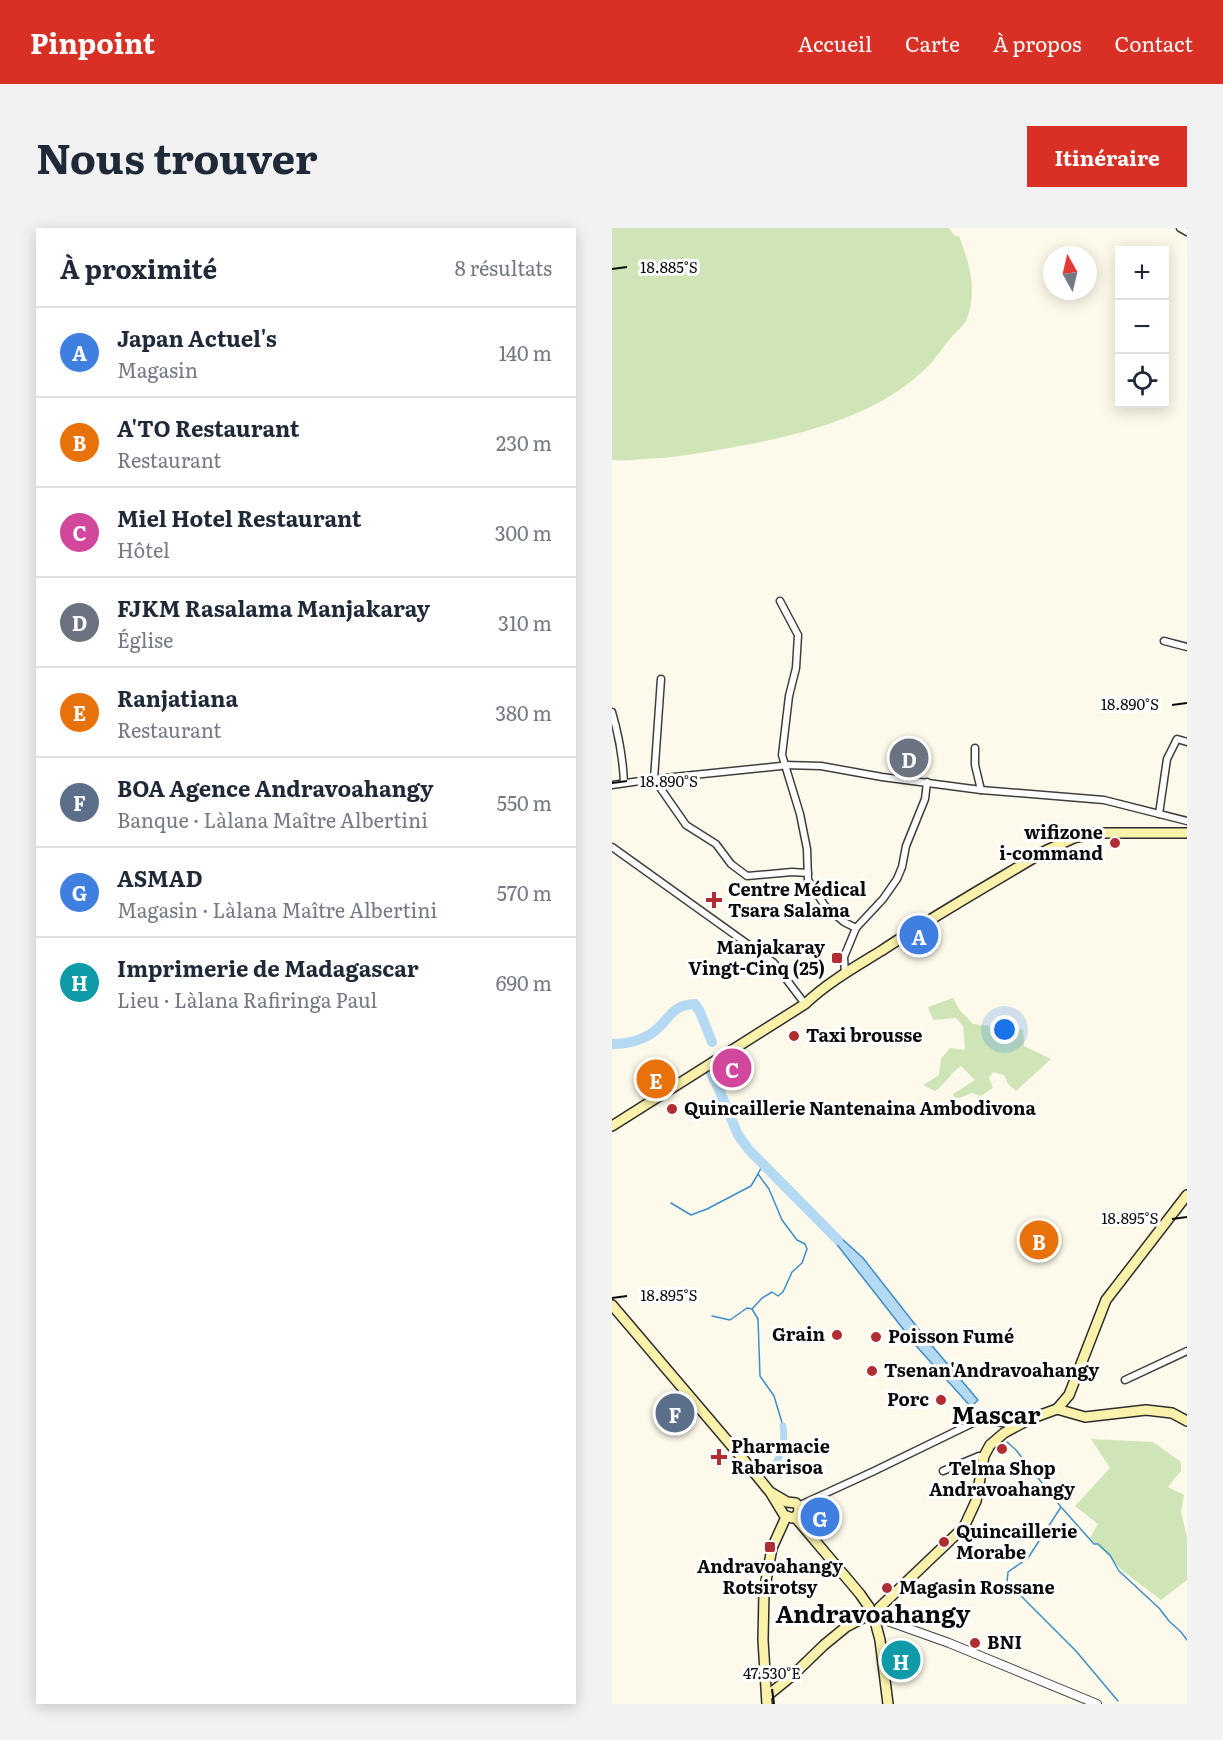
<!DOCTYPE html>
<html lang="fr">
<head>
<meta charset="utf-8">
<style>
	:root { --surface:#fff; --page:#f2f2f3; --text:#1f2937; --muted:#747a83; --line:#e0e1e3; --accent:#d93025 }
	body { margin:0; font-family:Literata,serif; background:var(--page); color:var(--text) }
	.controls { position:absolute; right:18px; top:18px; display:grid; overflow:hidden; border-radius:0px; box-shadow:0 3px 15px #0003 }
	.controls button { width:54px; height:54px; display:grid; place-items:center; padding:0; border:0; border-bottom:2px solid var(--line); background:var(--surface); color:var(--text); font:30px sans-serif }
	.compass { position:absolute; left:431px; top:18px; width:54px; height:54px; border-radius:50%; background:var(--surface); box-shadow:0 3px 15px #0003; rotate:352deg }
	.you { position:absolute; left:393px; top:802px; width:21px; height:21px; margin:-15px; border:4px solid #fff; border-radius:50%; background:#1a73e8; box-shadow:0 0 0 9px #1a73e833 }
	.badge { display:grid; place-items:center; width:39px; height:39px; border-radius:50%; background:var(--accent); color:#fff; font-size:20px; font-weight:700 }
	.pin { position:absolute; translate:-50% -50%; border:3px solid #fff; box-shadow:0 2px 6px #0006 }
	.list { margin:0; padding:0; list-style:none }
	h2 { display:flex; justify-content:space-between; align-items:center; height:78px; margin:0; padding:0 24px; font-size:26px }
	h2 small { font-size:20px; font-weight:400; color:var(--muted) }
	.list li { display:grid; grid-template-columns:39px 1fr auto; gap:18px; align-items:center; box-sizing:border-box; height:90px; padding:0 24px; border-top:2px solid var(--line) }
	.list b { display:block; font-size:22px; white-space:nowrap }
	.list p { margin:0; font-size:20px; white-space:nowrap; color:var(--muted) }
	.list em { font-size:20px; font-style:normal; color:var(--muted) }
	.icon { flex:none; width:33px; height:33px; fill:none; stroke:currentColor; stroke-width:2; stroke-linecap:round; stroke-linejoin:round }
	.map { position:relative; flex:none; width:575px; height:1476px; overflow:hidden; border-radius:0px }
	header { display:flex; align-items:center; gap:36px; box-sizing:border-box; height:84px; padding:0 30px; background:var(--accent); color:#fff }
	header strong { font-size:28px }
	nav { display:flex; gap:33px; margin-inline-start:auto; font-size:21px }
	.intro { display:flex; align-items:center; justify-content:space-between; box-sizing:border-box; height:144px; padding:0 36px }
	h1 { margin:0; font-size:42px }
	.button { padding:15px 27px; border-radius:0px; background:var(--accent); color:#fff; font-size:21px; font-weight:700 }
	main { display:flex; gap:36px; padding:0 36px }
	aside { flex:1; background:var(--surface); border-radius:0px; box-shadow:0 3px 15px #0003 }
	.map>svg:first-child { display:block }
	.green { fill:#cfe5b7 }
	.water { fill:#b3daf2; stroke:#3f8dc4; stroke-width:1.5 }
	.lines { fill:none; stroke-linecap:round; stroke-linejoin:round }
	.stream { stroke:#3f8dc4; stroke-width:1.5 }
	.canal { stroke:#b3daf2; stroke-width:7 }
	.river { stroke:#b3daf2; stroke-width:10 }
	.minor-casing { stroke:#3e3e3e; stroke-width:9 }
	.tertiary-casing { stroke:#3e3e3e; stroke-width:10 }
	.secondary-casing { stroke:#2d2d2d; stroke-width:12 }
	.minor { stroke:#fff; stroke-width:6 }
	.tertiary { stroke:#fff; stroke-width:8 }
	.secondary { stroke:#faf2aa; stroke-width:9 }
	.ticks { fill:none; stroke:#0b0b0b; stroke-width:2 }
	.poi-dot { fill:#b22d32; stroke:#fff; stroke-width:2 }
	.labels { text-anchor:middle; stroke-width:6; stroke-linejoin:round; paint-order:stroke }
	.poi-label { font-size:18px; font-weight:bold; fill:#0b0b0b; stroke:#fff; text-anchor:start }
	.district-label { font-size:24px; font-weight:bold; fill:#0b0b0b; stroke:#fff }
	.ticks-label { font-size:15px; text-anchor:middle; fill:#0b0b0b; stroke:#fff; stroke-width:6; stroke-linejoin:round; paint-order:stroke }
</style>
</head>
<body>
<header>
<strong>Pinpoint</strong>
<nav><a>Accueil</a><a>Carte</a><a>À propos</a><a>Contact</a></nav>
</header>
<div class="intro"><h1>Nous trouver</h1><a class="button">Itinéraire</a></div>
<main>
<aside>
<h2>À proximité<small>8 résultats</small></h2>
<ul class="list">
<li><span class="badge" style="background:#3f7fe0">A</span><div><b>Japan Actuel's</b><p>Magasin</p></div><em>140 m</em></li>
<li><span class="badge" style="background:#e8710a">B</span><div><b>A'TO Restaurant</b><p>Restaurant</p></div><em>230 m</em></li>
<li><span class="badge" style="background:#d1479c">C</span><div><b>Miel Hotel Restaurant</b><p>Hôtel</p></div><em>300 m</em></li>
<li><span class="badge" style="background:#6b7280">D</span><div><b>FJKM Rasalama Manjakaray</b><p>Église</p></div><em>310 m</em></li>
<li><span class="badge" style="background:#e8710a">E</span><div><b>Ranjatiana</b><p>Restaurant</p></div><em>380 m</em></li>
<li><span class="badge" style="background:#5c6f8a">F</span><div><b>BOA Agence Andravoahangy</b><p>Banque · Làlana Maître Albertini</p></div><em>550 m</em></li>
<li><span class="badge" style="background:#3f7fe0">G</span><div><b>ASMAD</b><p>Magasin · Làlana Maître Albertini</p></div><em>570 m</em></li>
<li><span class="badge" style="background:#0f9aa8">H</span><div><b>Imprimerie de Madagascar</b><p>Lieu · Làlana Rafiringa Paul</p></div><em>690 m</em></li>
</ul>
</aside>
<div class="map">
<svg width="575" height="1476" viewBox="0 0 575 1476">
	<rect width="100%" height="100%" fill="#fefaeb"/>
	<g class="green">
		<path d="M0,0H337L343,8H347C357,35 365,58 356,88C353,98 343,104 337,112C331,119 326,127 320,134C265,193 175,210 100,223C77,227 55,230 32,231C21,232 10,233 0,232Z"/>
		<path d="M341,770L347,781L361,796L411,802L412,818L439,831L404,863L396,856L392,847L381,844L377,850L381,860L369,868L360,865L342,872L341,866L363,852L349,838C337,846 335,855 323,863L311,857L327,847L329,831L338,820L353,822L351,798L344,790L321,792L316,779Z"/>
		<path d="M479,1211L541,1214L569,1234V1243L556,1259L572,1267L569,1283L575,1310V1352L549,1372L511,1343L478,1310L486,1296L463,1278L498,1240Z"/>
	</g>
	<path class="water" d="M228,1009L251,1030L316,1113L366,1172L359,1179L306,1120L223,1014Z"/>
	<g class="lines">
		<g class="stream">
			<path d="M59,975L79,987L95,981L139,958L146,946"/>
			<path d="M140,1081L146,1091L148,1148L162,1168L171,1198"/>
			<path d="M100,1088L118,1092L135,1080L140,1081L150,1070L160,1064L166,1068L171,1064L180,1044L190,1035L195,1021L193,1016L185,1012L170,992L157,961L146,946L151,936"/>
			<path d="M395,1214L404,1222L449,1279L416,1330L396,1344L395,1354L464,1423L506,1473"/>
			<path d="M450,1280L482,1316H486L498,1327L507,1343L547,1380L557,1393L569,1404L575,1412"/>
		</g>
		<path class="canal" d="M156,1245C168,1233 174,1215 171,1198"/>
		<g class="river">
			<path d="M0,816C15,816 33,812 45,801C59,789 60,777 83,776L88,784L100,814"/>
			<path d="M99,845L106,859L126,907L137,922L226,1012"/>
		</g>
		<g class="minor-casing">
			<g id="minor">
				<path d="M568,0L575,4"/>
				<path d="M168,373L186,407L184,440L177,468L170,527L188,586L195,621L196,652L213,678L232,694L244,700"/>
				<path d="M552,413L575,419"/>
				<path d="M49,451L42,551L74,597L104,616L119,636L135,648L180,644L196,645"/>
				<path d="M0,484C7,508 11,531 12,555"/>
				<path d="M363,520V537L369,562"/>
				<path d="M0,557L42,551L169,538L172,537L209,538L270,549L369,562L492,572L575,593"/>
				<path d="M547,586L555,531L565,511L575,514"/>
				<path d="M0,619L162,735L193,776"/>
				<path d="M233,746L232,729L244,700L271,671L285,651L290,639L294,618L313,571L315,554"/>
				<path d="M513,1152L575,1123"/>
				<path d="M331,1243L367,1228H372"/>
				<path d="M186,1278L260,1244L367,1192L407,1197"/>
			</g>
		</g>
		<g class="tertiary-casing">
			<path id="tertiary" d="M267,1390L337,1415L485,1476"/>
		</g>
		<g class="secondary-casing">
			<g id="secondary">
				<path d="M0,898L193,776C215,755 243,739 269,723C323,687 380,655 435,622L462,610L484,605H575"/>
				<path d="M0,1077L136,1237L158,1264L172,1287L180,1290L186,1287L187,1280L184,1275L175,1274L158,1264"/>
				<path d="M445,1181L473,1189L534,1182L560,1185L575,1193"/>
				<path d="M183,1289L248,1366L257,1379"/>
				<path d="M267,1380L352,1299L364,1273L372,1228L378,1217L392,1205L418,1191L445,1181L457,1167L494,1072L575,967"/>
				<path d="M263,1393L268,1412L276,1476"/>
				<path d="M155,1468L181,1447L212,1417L234,1399L253,1389V1385L257,1379"/>
				<path d="M155,1476L151,1412L152,1364L160,1320L174,1289"/>
			</g>
		</g>
		<use href="#minor" class="minor"/>
		<use href="#tertiary" class="tertiary"/>
		<use href="#secondary" class="secondary"/>
	</g>
	<path class="ticks" d="M0,41L15,39M560,477L575,475M0,555L15,553M560,991L575,989M0,1070L15,1068M160,1461L162,1476"/>
	<g class="poi-dot">
		<circle cx="503" cy="615" r="6"/>
		<path d="M99 663h6v6h6v6h-6v6h-6v-6h-6v-6h6z"/>
		<rect x="219" y="724" width="12" height="12" rx="3"/>
		<circle cx="182" cy="808" r="6"/>
		<circle cx="60" cy="881" r="6"/>
		<circle cx="225" cy="1107" r="6"/>
		<circle cx="264" cy="1109" r="6"/>
		<circle cx="260" cy="1143" r="6"/>
		<circle cx="329" cy="1172" r="6"/>
		<circle cx="390" cy="1221" r="6"/>
		<path d="M104 1220h6v6h6v6h-6v6h-6v-6h-6v-6h6z"/>
		<circle cx="332" cy="1314" r="6"/>
		<rect x="152" y="1313" width="12" height="12" rx="3"/>
		<circle cx="275" cy="1360" r="6"/>
		<circle cx="363" cy="1415" r="6"/>
	</g>
	<g class="labels">
		<g class="poi-label">
			<text x="491" y="611" text-anchor="end">wifizone<tspan x="491" dy="21">i-command</tspan></text>
			<text x="116" y="668">Centre Médical<tspan x="116" dy="21">Tsara Salama</tspan></text>
			<text x="213" y="726" text-anchor="end">Manjakaray<tspan x="213" dy="21">Vingt-Cinq (25)</tspan></text>
			<text x="194" y="814">Taxi brousse</text>
			<text x="72" y="887">Quincaillerie Nantenaina Ambodivona</text>
			<text x="213" y="1113" text-anchor="end">Grain</text>
			<text x="276" y="1115">Poisson Fumé</text>
			<text x="272" y="1149">Tsenan'Andravoahangy</text>
			<text x="317" y="1178" text-anchor="end">Porc</text>
			<text x="119" y="1225">Pharmacie<tspan x="119" dy="21">Rabarisoa</tspan></text>
			<text x="390" y="1247" text-anchor="middle">Telma Shop<tspan x="390" dy="21">Andravoahangy</tspan></text>
			<text x="344" y="1310">Quincaillerie<tspan x="344" dy="21">Morabe</tspan></text>
			<text x="158" y="1345" text-anchor="middle">Andravoahangy<tspan x="158" dy="21">Rotsirotsy</tspan></text>
			<text x="287" y="1366">Magasin Rossane</text>
			<text x="375" y="1421">BNI</text>
		</g>
		<g class="district-label">
			<text x="384" y="1196">Mascar</text>
			<text x="261" y="1395">Andravoahangy</text>
		</g>
	</g>
	<g class="ticks-label">
		<text x="57" y="45">18.885°S</text>
		<text x="518" y="482">18.890°S</text>
		<text x="57" y="559">18.890°S</text>
		<text x="518" y="996">18.895°S</text>
		<text x="57" y="1073">18.895°S</text>
		<text x="160" y="1451">47.530°E</text>
	</g>
</svg>
<div class="controls">
<button>+</button>
<button>−</button>
<button><svg class="icon" aria-label="locate" viewBox="0 0 24 24"><circle cx="12" cy="12" r="6"/><path d="M12 2v4M12 18v4M2 12h4M18 12h4"/></svg></button>
</div>
<svg class="compass" viewBox="-18 -18 36 36"><path d="M0-13l5 13h-10z" fill="#e53935"/><path d="M0 13l5-13h-10z" fill="#747a83"/></svg>
<div class="you"></div>
<div class="pin badge" style="left:307px;top:707px;background:#3f7fe0">A</div>
<div class="pin badge" style="left:427px;top:1012px;background:#e8710a">B</div>
<div class="pin badge" style="left:120px;top:840px;background:#d1479c">C</div>
<div class="pin badge" style="left:297px;top:530px;background:#6b7280">D</div>
<div class="pin badge" style="left:44px;top:851px;background:#e8710a">E</div>
<div class="pin badge" style="left:63px;top:1185px;background:#5c6f8a">F</div>
<div class="pin badge" style="left:208px;top:1289px;background:#3f7fe0">G</div>
<div class="pin badge" style="left:289px;top:1432px;background:#0f9aa8">H</div>
</div>
</main>
</body>
</html>
